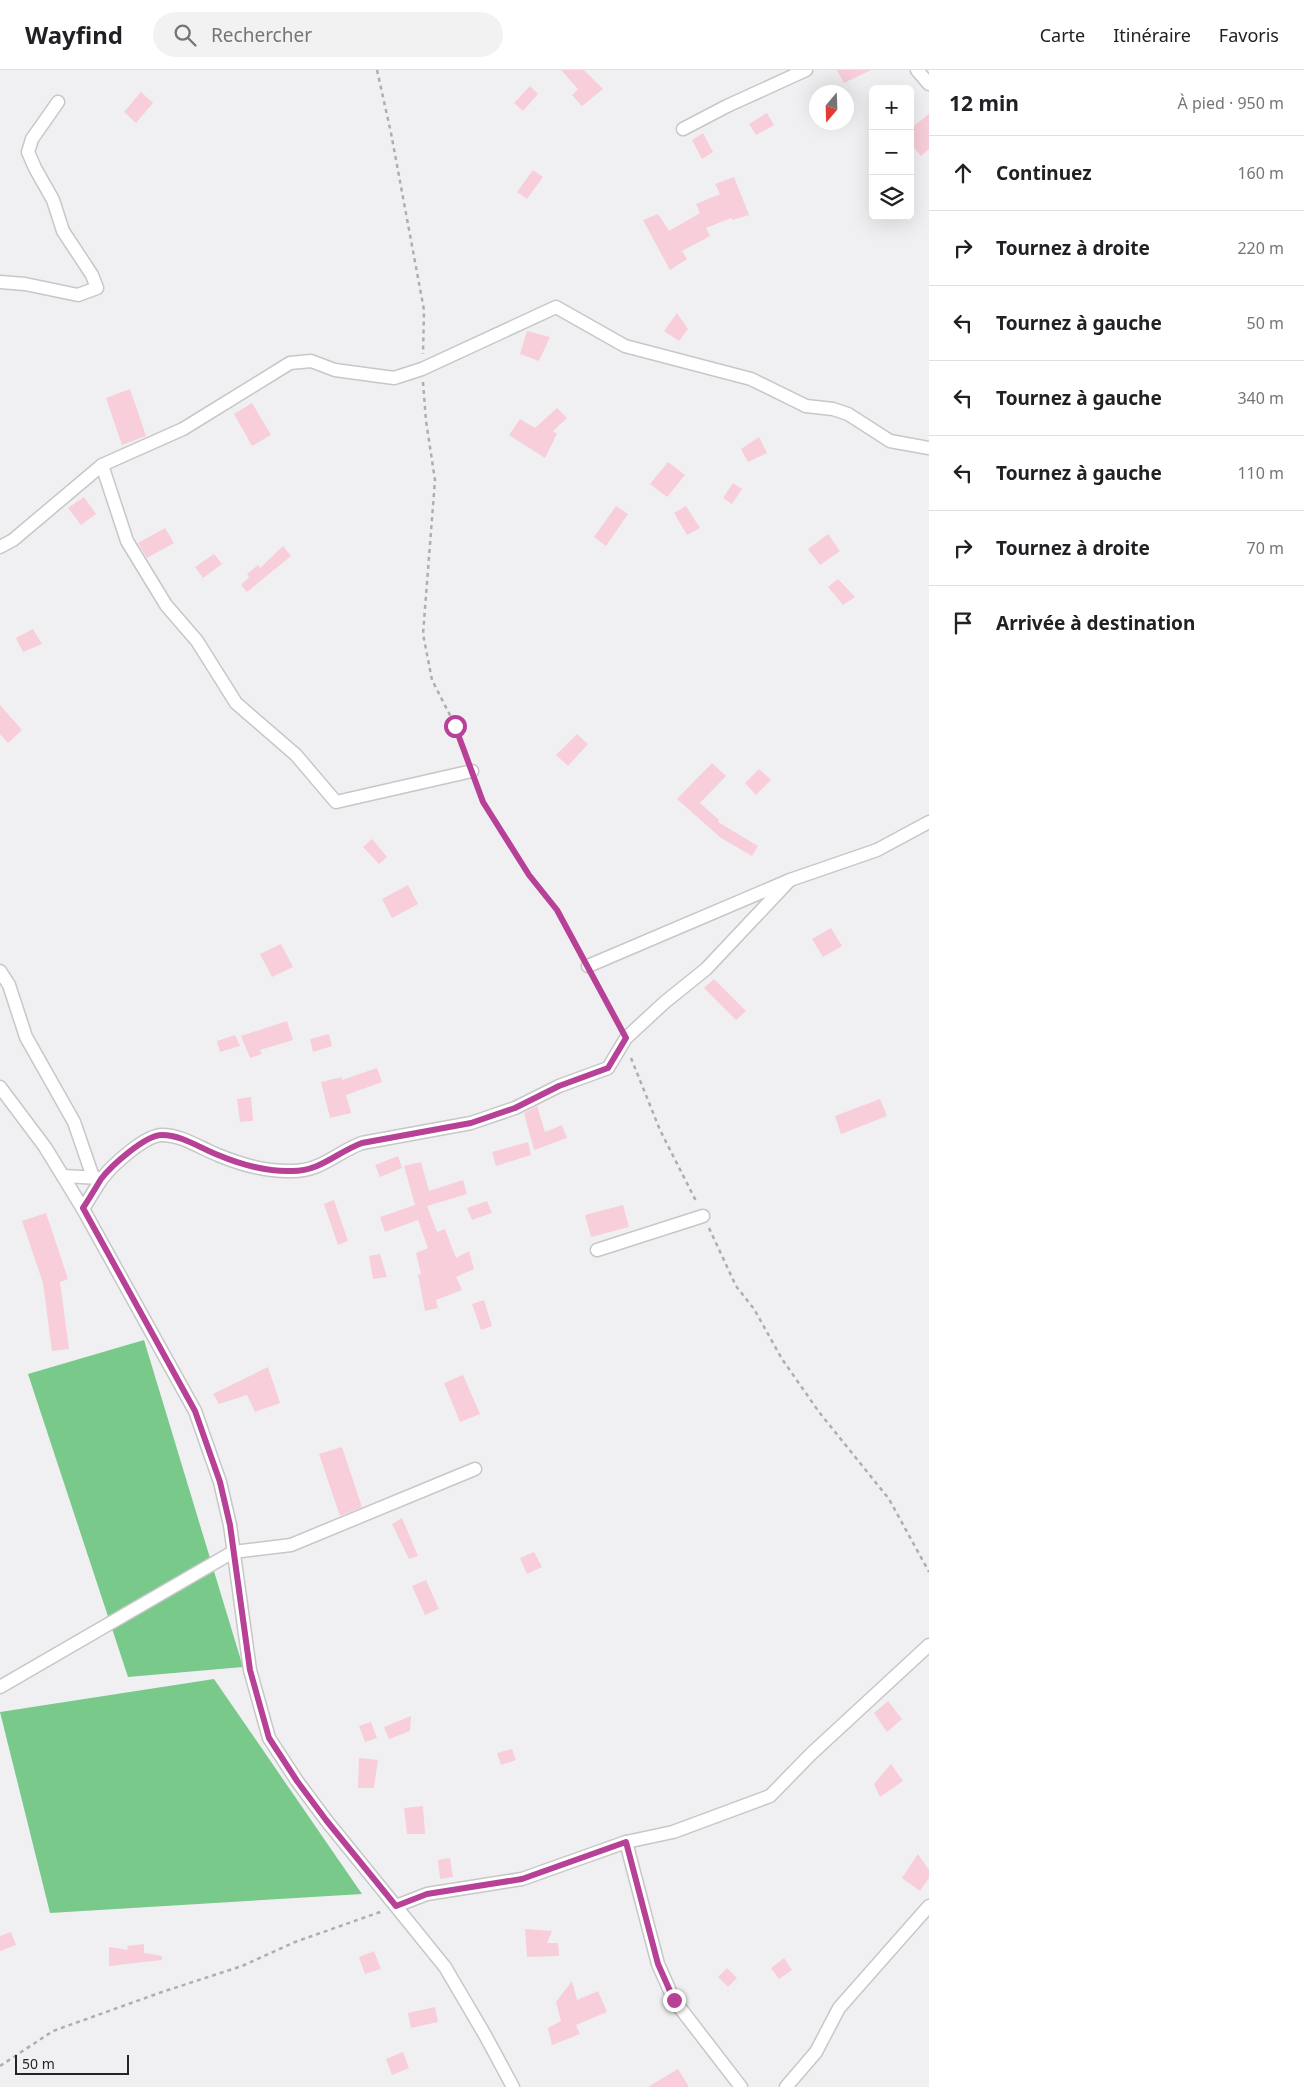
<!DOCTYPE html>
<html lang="fr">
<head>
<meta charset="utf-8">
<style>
	:root { --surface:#fff; --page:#f2f2f2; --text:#202124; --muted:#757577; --line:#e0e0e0 }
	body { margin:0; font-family:"Noto Sans",sans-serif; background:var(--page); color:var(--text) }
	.controls { position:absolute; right:15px; top:15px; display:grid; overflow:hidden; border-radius:8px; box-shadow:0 5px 20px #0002 }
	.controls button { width:45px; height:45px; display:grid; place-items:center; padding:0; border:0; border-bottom:1px solid var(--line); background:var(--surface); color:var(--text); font:25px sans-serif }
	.compass { position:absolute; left:809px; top:15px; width:45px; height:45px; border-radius:50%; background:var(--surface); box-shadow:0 5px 20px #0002; rotate:199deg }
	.scale { position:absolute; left:15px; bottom:12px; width:114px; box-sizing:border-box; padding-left:5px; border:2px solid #252526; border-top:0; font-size:14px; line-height:18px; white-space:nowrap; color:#252526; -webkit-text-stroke:4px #f0f0f3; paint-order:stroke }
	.stop { position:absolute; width:15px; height:15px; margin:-11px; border:4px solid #b74197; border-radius:50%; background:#fff }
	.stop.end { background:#b74197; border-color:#fff; box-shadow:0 1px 5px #0008 }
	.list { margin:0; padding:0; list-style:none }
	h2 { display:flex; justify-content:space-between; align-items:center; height:65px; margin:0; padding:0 20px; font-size:21px }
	h2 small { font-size:16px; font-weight:400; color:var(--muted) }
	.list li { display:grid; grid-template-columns:32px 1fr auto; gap:15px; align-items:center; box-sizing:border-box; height:75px; padding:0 20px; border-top:1px solid var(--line) }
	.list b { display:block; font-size:19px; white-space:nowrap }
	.list em { font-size:16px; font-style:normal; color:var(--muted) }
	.icon { flex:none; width:28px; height:28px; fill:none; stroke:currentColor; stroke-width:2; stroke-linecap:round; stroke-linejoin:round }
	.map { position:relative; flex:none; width:929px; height:2017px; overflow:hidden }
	header { display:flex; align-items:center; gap:30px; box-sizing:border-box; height:70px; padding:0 25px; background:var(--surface); border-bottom:1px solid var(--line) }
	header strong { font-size:24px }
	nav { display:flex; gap:28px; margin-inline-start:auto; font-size:18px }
	.search { width:350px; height:45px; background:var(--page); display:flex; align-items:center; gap:12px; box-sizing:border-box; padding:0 18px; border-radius:28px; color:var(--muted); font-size:19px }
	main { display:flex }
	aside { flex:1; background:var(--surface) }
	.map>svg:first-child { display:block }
	.forest { fill:#79c98a }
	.building { fill:#f7ceda }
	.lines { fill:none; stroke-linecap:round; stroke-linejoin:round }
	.street-casing { stroke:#c7c7ca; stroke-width:15 }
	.path { stroke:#aeaeb0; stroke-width:2.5; stroke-dasharray:4 4; stroke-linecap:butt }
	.street { stroke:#fff; stroke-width:12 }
	.route { stroke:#b74197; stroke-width:6 }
</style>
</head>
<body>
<header>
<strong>Wayfind</strong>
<div class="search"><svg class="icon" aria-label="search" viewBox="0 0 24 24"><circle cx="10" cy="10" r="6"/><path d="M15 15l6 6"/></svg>Rechercher</div>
<nav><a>Carte</a><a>Itinéraire</a><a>Favoris</a></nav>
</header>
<main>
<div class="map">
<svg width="929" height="2017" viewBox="0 0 929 2017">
	<rect width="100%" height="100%" fill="#f0f0f3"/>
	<g class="forest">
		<path d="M144,1270L243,1597L128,1607L28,1304Z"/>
		<path d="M214,1609L362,1824L50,1843L0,1642Z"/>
	</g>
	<g class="building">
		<path d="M561,0H584L603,19L582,36L572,25L578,19Z"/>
		<path d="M837,0H871L844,13Z"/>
		<path d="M530,16L538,24L523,41L514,33Z"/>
		<path d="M141,22L153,33L136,53L124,42Z"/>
		<path d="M767,43L774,55L756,65L749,54Z"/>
		<path d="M929,44V79L921,86L910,73V59Z"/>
		<path d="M703,63L713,82L702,89L692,70Z"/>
		<path d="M533,100L543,107L527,129L517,122Z"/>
		<path d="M734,107L749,145L732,150L731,148L706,158L710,166L682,181L687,189L670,200L643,150L658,144L669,161L700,143L696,134L720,124L715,114Z"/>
		<path d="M677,243L688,259L679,271L664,261Z"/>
		<path d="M527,261L550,267L539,291L520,284Z"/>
		<path d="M130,319L146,366L122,375L106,328Z"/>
		<path d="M252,333L271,365L252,376L234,344Z"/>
		<path d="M557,338L567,348L553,361L557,364L545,388L509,365L520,349L535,358Z"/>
		<path d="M759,367L767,383L748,392L741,379Z"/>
		<path d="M668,392L685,405L667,427L650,414Z"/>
		<path d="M733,413L742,419L732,434L723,428Z"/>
		<path d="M84,427L96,444L81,455L68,438Z"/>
		<path d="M616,436L628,444L606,476L594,467Z"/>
		<path d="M686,436L700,458L687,465L674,443Z"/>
		<path d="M165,458L174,473L147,488L138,473Z"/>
		<path d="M828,464L840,481L820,495L808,479Z"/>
		<path d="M283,476L291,486L247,522L241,515L249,507L247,504L258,495L260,498Z"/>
		<path d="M214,484L222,494L203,508L195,497Z"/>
		<path d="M838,509L855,527L843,535L828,517Z"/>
		<path d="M33,559L42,574L23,582L16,568Z"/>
		<path d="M0,635L22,660L8,673L0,664Z"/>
		<path d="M577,664L588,674L568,696L556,685Z"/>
		<path d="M712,693L726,706L700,733L719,750L718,752L758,776L752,786L721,768L677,729Z"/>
		<path d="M759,699L771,710L756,725L745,713Z"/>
		<path d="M372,769L387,787L379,794L363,777Z"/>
		<path d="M408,815L418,834L392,848L382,829Z"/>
		<path d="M831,858L842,876L823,887L812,869Z"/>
		<path d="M281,874L293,897L272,907L260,884Z"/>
		<path d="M714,909L746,941L736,950L704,918Z"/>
		<path d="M287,951L293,970L260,980L262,984L250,988L241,966Z"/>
		<path d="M329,964L332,976L313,982L310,969Z"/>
		<path d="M235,965L240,976L220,982L217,971Z"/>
		<path d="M377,998L382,1012L346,1025L351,1043L330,1048L321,1012L342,1007V1010Z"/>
		<path d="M251,1027L253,1051L240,1052L237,1029Z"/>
		<path d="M880,1029L887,1046L841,1064L835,1046Z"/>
		<path d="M537,1036L545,1062L562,1055L567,1068L534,1080L524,1043Z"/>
		<path d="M528,1072L531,1085L496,1096L492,1082Z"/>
		<path d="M398,1086L402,1098L380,1107L375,1095Z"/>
		<path d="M421,1092L429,1121L463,1110L467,1124L427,1136L437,1162L445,1159L456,1188L469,1181L474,1199L456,1207L462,1220L436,1230L438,1238L425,1241L418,1205L421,1204L416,1183L428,1178L418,1150L385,1162L380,1147L415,1135L404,1096Z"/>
		<path d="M334,1130L348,1171L338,1175L324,1134Z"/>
		<path d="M487,1131L492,1143L472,1150L467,1138Z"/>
		<path d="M623,1135L629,1157L591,1167L585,1145Z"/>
		<path d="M46,1143L68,1209L60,1212L69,1279L52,1281L43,1213L22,1151Z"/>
		<path d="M380,1184L387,1207L373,1209L369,1186Z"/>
		<path d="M484,1230L492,1256L481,1260L472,1234Z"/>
		<path d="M268,1297L280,1333L255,1342L247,1325L219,1334L213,1324Z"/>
		<path d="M463,1305L480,1344L460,1352L444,1313Z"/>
		<path d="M342,1377L362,1437L340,1446L319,1384Z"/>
		<path d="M402,1448L418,1486L409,1489L392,1454Z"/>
		<path d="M534,1482L542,1497L527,1504L520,1488Z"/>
		<path d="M426,1510L439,1539L425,1545L412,1516Z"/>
		<path d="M888,1631L902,1649L887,1662L874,1643Z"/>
		<path d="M411,1646L410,1661L389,1669L384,1657Z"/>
		<path d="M371,1652L377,1668L365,1672L359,1656Z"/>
		<path d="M512,1679L516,1690L501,1695L497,1683Z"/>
		<path d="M359,1688L378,1690L374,1718H358Z"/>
		<path d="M891,1694L903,1711L880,1727L874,1714Z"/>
		<path d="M423,1736L425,1764H407L404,1738Z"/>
		<path d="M918,1784L929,1800V1808L920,1821L902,1808Z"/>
		<path d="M450,1788L453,1807L440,1809L438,1790Z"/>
		<path d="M525,1859L552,1861L547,1873H558L559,1886L527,1887Z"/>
		<path d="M11,1862L16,1875L0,1881V1866Z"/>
		<path d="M144,1874V1883L162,1886V1890L109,1896V1877L128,1880L127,1876Z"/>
		<path d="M374,1881L381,1899L365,1904L359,1887Z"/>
		<path d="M784,1888L792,1900L779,1909L771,1898Z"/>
		<path d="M727,1898L737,1908L728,1917L718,1907Z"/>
		<path d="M572,1911L577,1930L598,1921L607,1942L576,1955L580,1964L552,1975L548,1958L561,1951L556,1932Z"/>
		<path d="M435,1937L438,1952L411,1958L408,1943Z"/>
		<path d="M403,1982L409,1998L392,2005L386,1989Z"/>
		<path d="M678,1999L689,2017H648Z"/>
	</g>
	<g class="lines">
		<g class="street-casing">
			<g id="street">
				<path d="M917,0L929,14"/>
				<path d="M683,59L727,36L806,0"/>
				<path d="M0,212L25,214L78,225L97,218L92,205L63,161L53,130L35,98L28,82L32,69L58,32"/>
				<path d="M102,395L127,471L166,535L197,571L236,633L296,685L336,732L472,701"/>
				<path d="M0,477L13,470L102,395L183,359L290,293L311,291L335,300L394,308L422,299L556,237L625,276L751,309L806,336L833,339L848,344L890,371L929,378"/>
				<path d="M588,896L790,810L877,780L929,752"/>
				<path d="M0,901L9,915L26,967L74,1052L93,1107"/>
				<path d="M0,1017L45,1077L83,1139L195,1341L220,1412L230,1455L250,1600L269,1668L297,1711L326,1750L445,1897L485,1965L513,2017"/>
				<path d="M63,1106L100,1108"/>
				<path d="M83,1139C89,1129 95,1119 101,1110C111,1096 145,1065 162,1065C182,1065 200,1078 218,1085C242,1095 267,1102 292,1101C322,1101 337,1082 362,1073L471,1053L515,1038L559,1016L608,998L626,968L665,932L706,899L790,810"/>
				<path d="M597,1180L703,1146"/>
				<path d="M0,1617L233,1482L291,1475L475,1399"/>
				<path d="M626,1772L658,1894L674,1930L741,2017"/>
				<path d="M396,1836L427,1824L522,1809L626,1772L673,1762L770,1726L811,1684L929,1575"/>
				<path d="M786,2017L816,1982L839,1938L929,1836"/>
			</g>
		</g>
		<g class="path">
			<path d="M377,0L391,63L424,240L423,284"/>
			<path d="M423,312L426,351L435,410L423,564L432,610L455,655L468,689"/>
			<path d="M476,713L483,732L529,805L557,840L581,885"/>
			<path d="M594,907L619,955"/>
			<path d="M631,988L660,1060L697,1133"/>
			<path d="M709,1158L736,1216L754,1239L782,1289L819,1342L889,1429L929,1502"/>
			<path d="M0,1996L53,1961L162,1922L242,1896L295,1872L383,1841"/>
		</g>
		<use href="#street" class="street"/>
	</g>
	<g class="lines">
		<path class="route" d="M455,656L483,732L529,805L557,840L626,968L608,998L559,1016L515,1038L471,1053L362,1073C337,1082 321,1101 292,1101C267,1102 242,1095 218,1085C200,1078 182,1065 162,1065C145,1065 111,1096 101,1109C95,1119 89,1129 83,1138L195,1341L220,1412L230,1455L250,1600L269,1668L297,1711L326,1750L396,1836L427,1824L522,1809L626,1772L658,1894L674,1930"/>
	</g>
</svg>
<div class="controls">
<button>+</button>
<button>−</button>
<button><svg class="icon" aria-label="layers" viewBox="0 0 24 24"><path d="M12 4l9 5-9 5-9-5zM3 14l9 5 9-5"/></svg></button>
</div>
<svg class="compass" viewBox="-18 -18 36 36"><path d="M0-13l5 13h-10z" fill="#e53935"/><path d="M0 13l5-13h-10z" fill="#757577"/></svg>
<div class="scale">50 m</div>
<div class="stop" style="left:455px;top:656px"></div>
<div class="stop end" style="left:674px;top:1930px"></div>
</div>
<aside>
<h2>12 min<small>À pied · 950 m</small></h2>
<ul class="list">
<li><svg class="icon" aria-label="ahead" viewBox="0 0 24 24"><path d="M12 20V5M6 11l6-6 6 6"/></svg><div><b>Continuez</b></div><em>160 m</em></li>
<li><svg class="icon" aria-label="right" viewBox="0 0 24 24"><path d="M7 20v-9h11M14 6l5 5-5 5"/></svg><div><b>Tournez à droite</b></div><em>220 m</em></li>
<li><svg class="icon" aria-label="left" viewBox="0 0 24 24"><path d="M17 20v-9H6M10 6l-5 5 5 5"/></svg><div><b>Tournez à gauche</b></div><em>50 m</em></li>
<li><svg class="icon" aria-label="left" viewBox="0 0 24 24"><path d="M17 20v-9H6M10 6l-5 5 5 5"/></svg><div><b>Tournez à gauche</b></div><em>340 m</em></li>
<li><svg class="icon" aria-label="left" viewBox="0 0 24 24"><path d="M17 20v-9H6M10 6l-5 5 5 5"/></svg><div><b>Tournez à gauche</b></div><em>110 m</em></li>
<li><svg class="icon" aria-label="right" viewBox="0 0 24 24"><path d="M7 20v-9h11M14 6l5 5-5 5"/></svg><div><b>Tournez à droite</b></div><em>70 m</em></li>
<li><svg class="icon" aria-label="arrive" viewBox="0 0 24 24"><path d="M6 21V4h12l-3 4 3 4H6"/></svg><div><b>Arrivée à destination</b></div></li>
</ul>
</aside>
</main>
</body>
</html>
